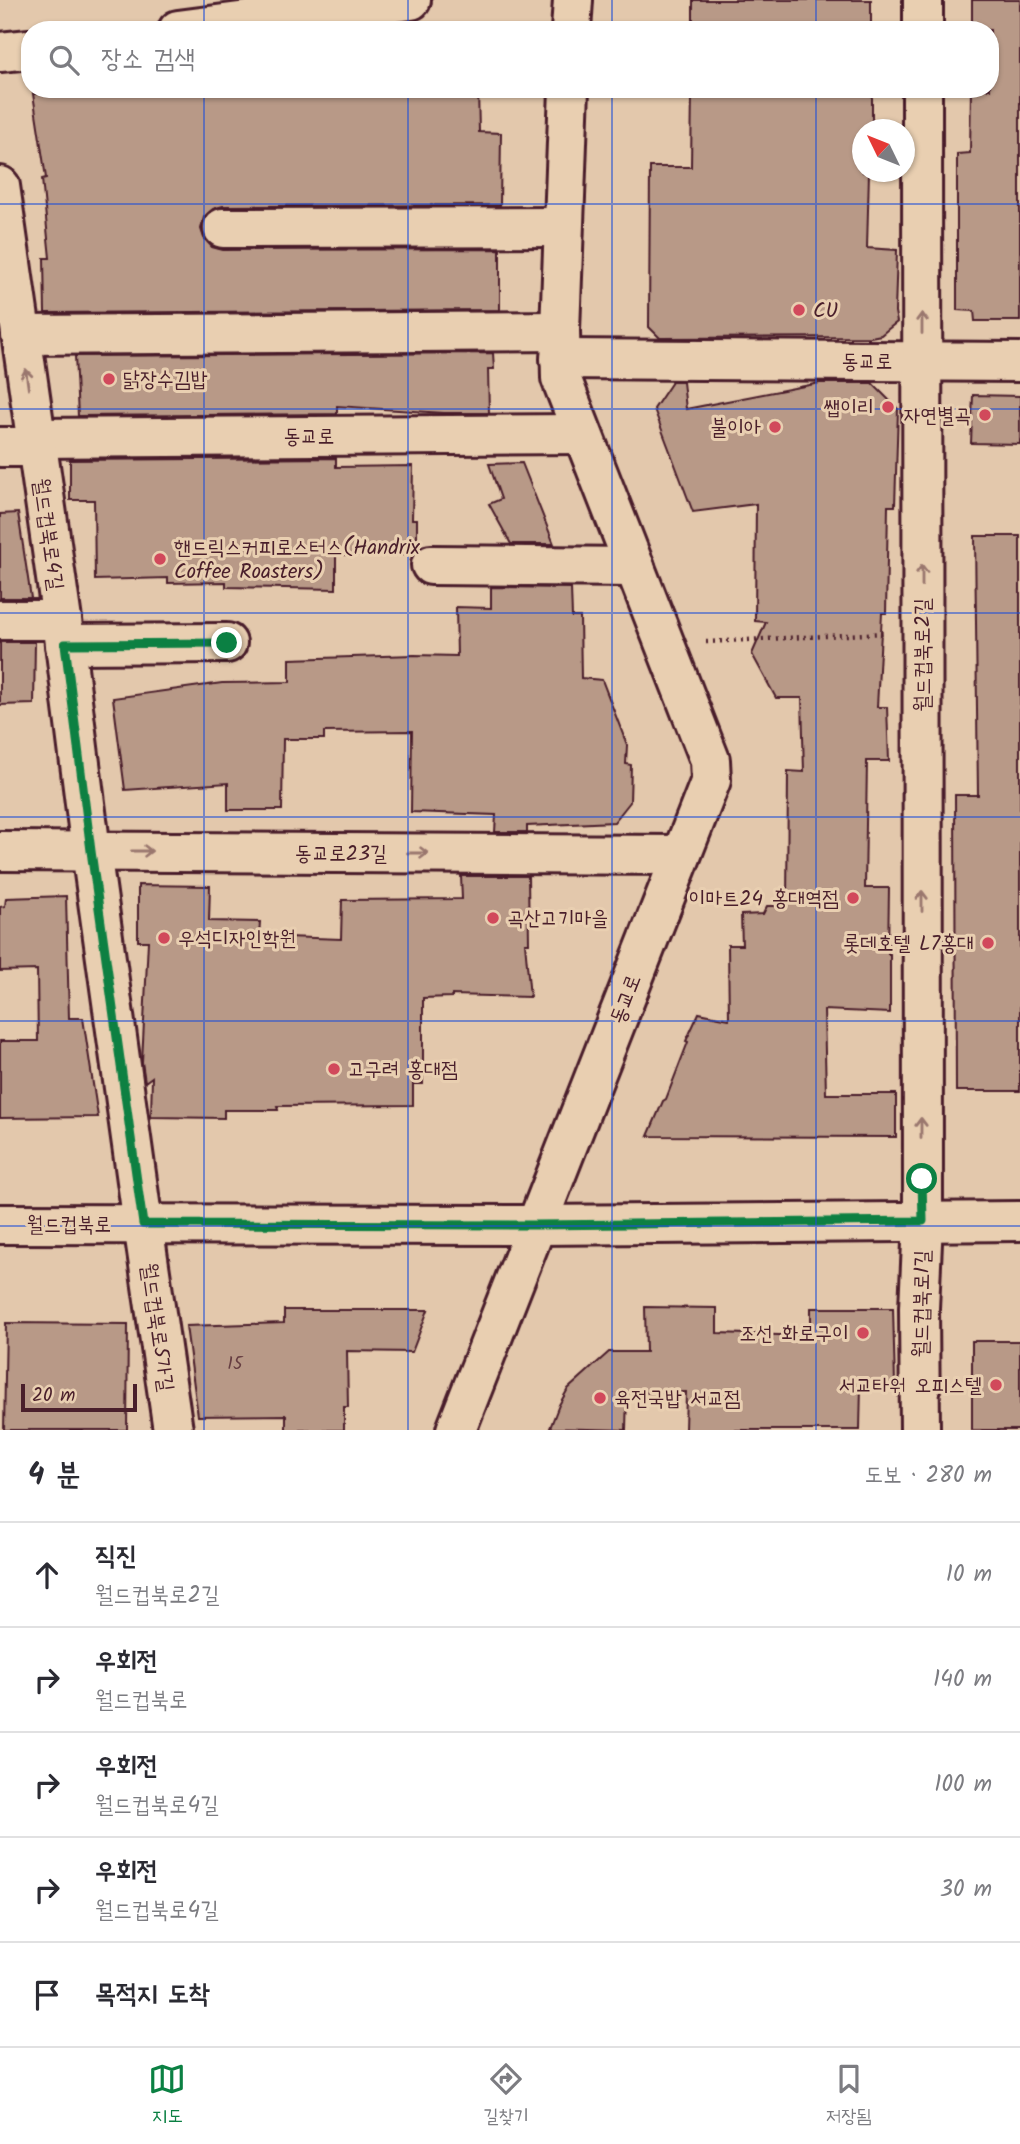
<!DOCTYPE html>
<html lang="ko">
<head>
<meta charset="utf-8">
<style>
	:root { --surface:#fff; --page:#f2f2f3; --text:#2b2b33; --muted:#7c7c81; --line:#e1e1e2; --accent:#0b8043 }
	body { margin:0; font-family:Kalam,"Poor Story",sans-serif; background:var(--page); color:var(--text) }
	.compass { position:absolute; left:852px; top:119px; width:63px; height:63px; border-radius:50%; background:var(--surface); box-shadow:0 2px 5px #0004; rotate:313deg }
	.scale { position:absolute; left:21px; bottom:18px; width:116px; box-sizing:border-box; padding-left:7px; border:4px solid #4a1f2b; border-top:0; font-size:19px; line-height:24px; white-space:nowrap; color:#4a1f2b; -webkit-text-stroke:5px #e9cfb1; paint-order:stroke }
	.stop { position:absolute; width:21px; height:21px; margin:-16px; border:5px solid #0b8043; border-radius:50%; background:#fff }
	.stop.end { background:#0b8043; border-color:#fff; box-shadow:0 2px 7px #0008 }
	.list { margin:0; padding:0; list-style:none }
	h2 { display:flex; justify-content:space-between; align-items:center; height:91px; margin:0; padding:0 28px; font-size:30px }
	h2 small { font-size:23px; font-weight:400; color:var(--muted) }
	.list li { display:grid; grid-template-columns:46px 1fr auto; gap:21px; align-items:center; box-sizing:border-box; height:105px; padding:0 28px; border-top:2px solid var(--line) }
	.list b { display:block; font-size:26px; white-space:nowrap }
	.list p { margin:0; font-size:23px; white-space:nowrap; color:var(--muted) }
	.list em { font-size:23px; font-style:normal; color:var(--muted) }
	.icon { flex:none; width:38px; height:38px; fill:none; stroke:currentColor; stroke-width:2; stroke-linecap:round; stroke-linejoin:round }
	.map { position:relative; flex:none; width:1020px; height:1430px; overflow:hidden }
	.search { position:absolute; background:var(--surface); box-shadow:0 2px 5px #0004; left:21px; right:21px; top:21px; height:77px; display:flex; align-items:center; gap:18px; box-sizing:border-box; padding:0 24px; border-radius:28px; color:var(--muted); font-size:26px }
	.sheet { height:616px; background:var(--surface) }
	nav { display:flex; justify-content:space-around; align-items:center; box-sizing:border-box; height:98px; border-top:2px solid var(--line); background:var(--surface); font-size:19px; color:var(--muted) }
	nav a { display:grid; justify-items:center; gap:4px }
	nav .on { color:var(--accent) }
	.map>svg:first-child { display:block }
	.building { fill:#b89987; stroke:#4a1f2b; stroke-width:2 }
	.lines { fill:none; stroke-linecap:round; stroke-linejoin:round }
	.minor-casing { stroke:#4a1f2b; stroke-width:44 }
	.major-casing { stroke:#4a1f2b; stroke-width:44 }
	.path { stroke:#4a1f2b; stroke-width:4.5; stroke-dasharray:2 5; stroke-linecap:butt }
	.minor { stroke:#e9cfb1; stroke-width:38 }
	.major { stroke:#e9cfb1; stroke-width:38 }
	.oneway { stroke:#9a776e }
	.route { stroke:#0b8043; stroke-width:9 }
	.grid { fill:none; stroke:#1d4ed8; stroke-width:2; stroke-opacity:0.55 }
	.poi-dot { fill:#d1495b; stroke:#e9cfb1; stroke-width:2.5 }
	.labels { text-anchor:middle; stroke-width:6; stroke-linejoin:round; paint-order:stroke }
	.number-label { font-size:18px; fill:#663e42 }
	.poi-label { font-size:21px; fill:#4a1f2b; stroke:#e9cfb1; text-anchor:start }
	.street-label { font-size:21px; fill:#4a1f2b; stroke:#e9cfb1 }
</style>
</head>
<body>
<div class="map">
<svg width="1020" height="1430" viewBox="0 0 1020 1430">
	<rect width="100%" height="100%" fill="#e3c8ac"/>
	<filter id="ink" filterUnits="userSpaceOnUse"><feTurbulence type="fractalNoise" baseFrequency=".0143" numOctaves="2"/><feDisplacementMap in="SourceGraphic" scale="14" xChannelSelector="R" yChannelSelector="G"/><feConvolveMatrix kernelMatrix="1 2 1 2 8 2 1 2 1" color-interpolation-filters="sRGB"/></filter>
	<g filter="url(#ink)">
		<g class="building">
			<rect x="693" y="0" width="178" height="30"/>
			<path d="M972,0H1020V321H975L974,311L957,310V154L970,153L971,89H990V30H972Z"/>
			<path d="M77,89H478L479,132L501,133L500,205L223,206L213,209L204,217L201,229L204,238L212,247L223,250L500,249V310L45,313L44,258H50L42,179L46,178L33,94Z"/>
			<path d="M692,89H872V130H863V172H869L867,248L897,250L895,312L897,322L887,330L881,335L871,337L660,338L649,327L650,167H691Z"/>
			<path d="M493,353L494,369H488L489,413H444L337,406V414L78,416L75,356Z"/>
			<path d="M672,382H683L686,409L820,383H872L898,409L895,506H888L886,613H882L877,707H887L889,761H867L865,888H889L888,954H890V1013L824,1010L826,1094H896V1137L648,1136L663,1101L666,1099L688,1042L686,1041L699,1013L729,1019L728,945H742L741,915L763,914L767,906H787L788,771L804,772L802,698H776L752,654L766,622L755,621L756,504L693,512L654,409Z"/>
			<path d="M973,395L1020,396V444L971,443Z"/>
			<path d="M336,458V467L413,466L412,519H417V549L412,554L336,555V589L226,587V582L168,583V578L95,580L94,500H70V460Z"/>
			<path d="M522,463L554,544H511L489,504L501,499L489,464Z"/>
			<path d="M18,513L31,598H0V514Z"/>
			<path d="M975,536H1020V1091H956L955,795H978Z"/>
			<path d="M491,587L571,588L572,617H580L581,678L602,680L627,745L626,764L631,765L630,802L614,822L527,826V832H495L496,815L411,812L412,731L324,732V739H283L282,810H228V783L125,790L113,698L222,683L290,682V659L414,655L457,656L456,607L491,608Z"/>
			<path d="M0,642H35L34,704L0,705Z"/>
			<path d="M461,876H528L529,943H525L530,997L452,995V997L423,998V1084H413V1105L277,1106L278,1110H224V1118L151,1117L152,1077L145,1082L142,1062L148,941H138V885L210,886L209,921L260,922L259,936L341,939L342,900L462,899Z"/>
			<path d="M66,896L69,1018H83L98,1117L0,1118V1041H38L37,970L0,971V907L5,906L6,898Z"/>
			<path d="M645,1307L717,1308V1333L811,1336V1308H893L895,1385H861L860,1430H685L686,1392L627,1393L626,1430L550,1428L559,1405L568,1389L609,1352H646Z"/>
			<path d="M284,1310H428L412,1352L347,1351L348,1407H344V1430H286V1415L198,1416L186,1326L284,1323Z"/>
			<path d="M6,1323L128,1324L127,1430H4Z"/>
			<rect x="972" y="1341" width="48" height="89"/>
		</g>
		<g class="lines">
			<g class="minor-casing">
				<g id="minor">
					<path d="M178,30L411,0"/>
					<path d="M571,30L573,0"/>
					<path d="M923,30V0"/>
					<path d="M0,52L30,49"/>
					<path d="M0,186L62,620L91,851L143,1224L173,1430"/>
					<path d="M223,228L563,227"/>
					<path d="M21,335L560,331"/>
					<path d="M560,359L1020,362"/>
					<path d="M35,438L582,434"/>
					<path d="M0,447H37"/>
					<path d="M431,565L635,567"/>
					<path d="M0,620H62"/>
					<path d="M65,644L227,643"/>
					<path d="M0,851L681,855"/>
					<path d="M456,1430L711,780L710,760L561,378L560,331L569,89"/>
					<path d="M920,1430L919,1308L923,1221L922,89"/>
				</g>
			</g>
			<g class="major-casing">
				<path id="major" d="M0,1224L537,1225L1020,1221"/>
			</g>
			<path class="path" d="M706,642L886,633"/>
			<use href="#minor" class="minor"/>
			<use href="#major" class="major"/>
		</g>
		<defs><path id="oneway-shaft" d="M-6 0H5M1.5-3L5.5 0L1.5 3" fill="none" stroke-width="1.6" stroke-linecap="round" stroke-linejoin="round" transform="scale(1.75)"/></defs>
		<g class="oneway">
			<use href="#oneway-shaft" transform="translate(922 323) rotate(-90)"/>
			<use href="#oneway-shaft" transform="translate(27 379) rotate(-98)"/>
			<use href="#oneway-shaft" transform="translate(922 575) rotate(-90)"/>
			<use href="#oneway-shaft" transform="translate(142 851)"/>
			<use href="#oneway-shaft" transform="translate(418 853)"/>
			<use href="#oneway-shaft" transform="translate(922 901) rotate(-90)"/>
			<use href="#oneway-shaft" transform="translate(921 1128) rotate(-90)"/>
		</g>
	</g>
	<g class="lines" filter="url(#ink)">
		<path class="route" d="M227,643L65,644L91,851L143,1224L537,1225L923,1221L922,1179"/>
	</g>
	<path class="grid" d="M204,0V30M408,0V30M612,0V30M816,0V30M204,89V1430M408,89V1430M612,89V1430M816,89V1430M0,204H1020M0,409H1020M0,613H1020M0,817H1020M0,1021H1020M0,1226H1020"/>
	<g class="poi-dot">
		<circle cx="799" cy="310" r="7"/>
		<circle cx="109" cy="379" r="7"/>
		<circle cx="888" cy="407" r="7"/>
		<circle cx="985" cy="415" r="7"/>
		<circle cx="775" cy="427" r="7"/>
		<circle cx="160" cy="559" r="7"/>
		<circle cx="853" cy="898" r="7"/>
		<circle cx="493" cy="918" r="7"/>
		<circle cx="164" cy="938" r="7"/>
		<circle cx="988" cy="943" r="7"/>
		<circle cx="334" cy="1069" r="7"/>
		<circle cx="863" cy="1333" r="7"/>
		<circle cx="996" cy="1385" r="7"/>
		<circle cx="600" cy="1398" r="7"/>
	</g>
	<g class="labels">
		<g class="number-label">
			<text x="235" y="1369">15</text>
		</g>
		<g class="poi-label">
			<text x="813" y="317">CU</text>
			<text x="123" y="386">닭장수김밥</text>
			<text x="874" y="414" text-anchor="end">쌥이리</text>
			<text x="971" y="422" text-anchor="end">자연별곡</text>
			<text x="761" y="434" text-anchor="end">불이아</text>
			<text x="174" y="554">핸드릭스커피로스터스(Handrix<tspan x="174" dy="24">Coffee Roasters)</tspan></text>
			<text x="839" y="905" text-anchor="end">이마트24 홍대역점</text>
			<text x="507" y="925">곡산고기마을</text>
			<text x="178" y="945">우석디자인학원</text>
			<text x="974" y="950" text-anchor="end">롯데호텔 L7홍대</text>
			<text x="348" y="1076">고구려 홍대점</text>
			<text x="849" y="1340" text-anchor="end">조선 화로구이</text>
			<text x="982" y="1392" text-anchor="end">서교타워 오피스텔</text>
			<text x="614" y="1405">육전국밥 서교점</text>
		</g>
		<g class="street-label">
			<text x="867" y="368">동교로</text>
			<text x="309" y="443">동교로</text>
			<text transform="translate(49 534) rotate(82)" y="7">월드컵북로4길</text>
			<text transform="translate(922 655) rotate(-90)" y="7">월드컵북로2길</text>
			<text x="341" y="860">동교로23길</text>
			<text transform="translate(625 999) rotate(-69)" y="7">동교로</text>
			<text x="69" y="1231">월드컵북로</text>
			<text transform="translate(921 1304) rotate(-89)" y="7">월드컵북로1길</text>
			<text transform="translate(158 1327) rotate(82)" y="7">월드컵북로5가길</text>
		</g>
	</g>
</svg>
<svg class="compass" viewBox="-18 -18 36 36"><path d="M0-13l5 13h-10z" fill="#e53935"/><path d="M0 13l5-13h-10z" fill="#7c7c81"/></svg>
<div class="scale">20 m</div>
<div class="stop" style="left:922px;top:1179px"></div>
<div class="stop end" style="left:227px;top:643px"></div>
<div class="search"><svg class="icon" aria-label="search" viewBox="0 0 24 24"><circle cx="10" cy="10" r="6"/><path d="M15 15l6 6"/></svg>장소 검색</div>
</div>
<section class="sheet">
<h2>4 분<small>도보 · 280 m</small></h2>
<ul class="list">
<li><svg class="icon" aria-label="ahead" viewBox="0 0 24 24"><path d="M12 20V5M6 11l6-6 6 6"/></svg><div><b>직진</b><p>월드컵북로2길</p></div><em>10 m</em></li>
<li><svg class="icon" aria-label="right" viewBox="0 0 24 24"><path d="M7 20v-9h11M14 6l5 5-5 5"/></svg><div><b>우회전</b><p>월드컵북로</p></div><em>140 m</em></li>
<li><svg class="icon" aria-label="right" viewBox="0 0 24 24"><path d="M7 20v-9h11M14 6l5 5-5 5"/></svg><div><b>우회전</b><p>월드컵북로4길</p></div><em>100 m</em></li>
<li><svg class="icon" aria-label="right" viewBox="0 0 24 24"><path d="M7 20v-9h11M14 6l5 5-5 5"/></svg><div><b>우회전</b><p>월드컵북로4길</p></div><em>30 m</em></li>
<li><svg class="icon" aria-label="arrive" viewBox="0 0 24 24"><path d="M6 21V4h12l-3 4 3 4H6"/></svg><div><b>목적지 도착</b></div></li>
</ul>
</section>
<nav>
<a class="on"><svg class="icon" aria-label="map" viewBox="0 0 24 24"><path d="M3 6l6-2 6 2 6-2v14l-6 2-6-2-6 2zM9 4v14M15 6v14"/></svg>지도</a>
<a><svg class="icon" aria-label="directions" viewBox="0 0 24 24"><path d="M12 3l9 9-9 9-9-9zM9 14v-3h6M13 9l2 2-2 2"/></svg>길찾기</a>
<a><svg class="icon" aria-label="saved" viewBox="0 0 24 24"><path d="M7 4h10v16l-5-4-5 4z"/></svg>저장됨</a>
</nav>
</body>
</html>
